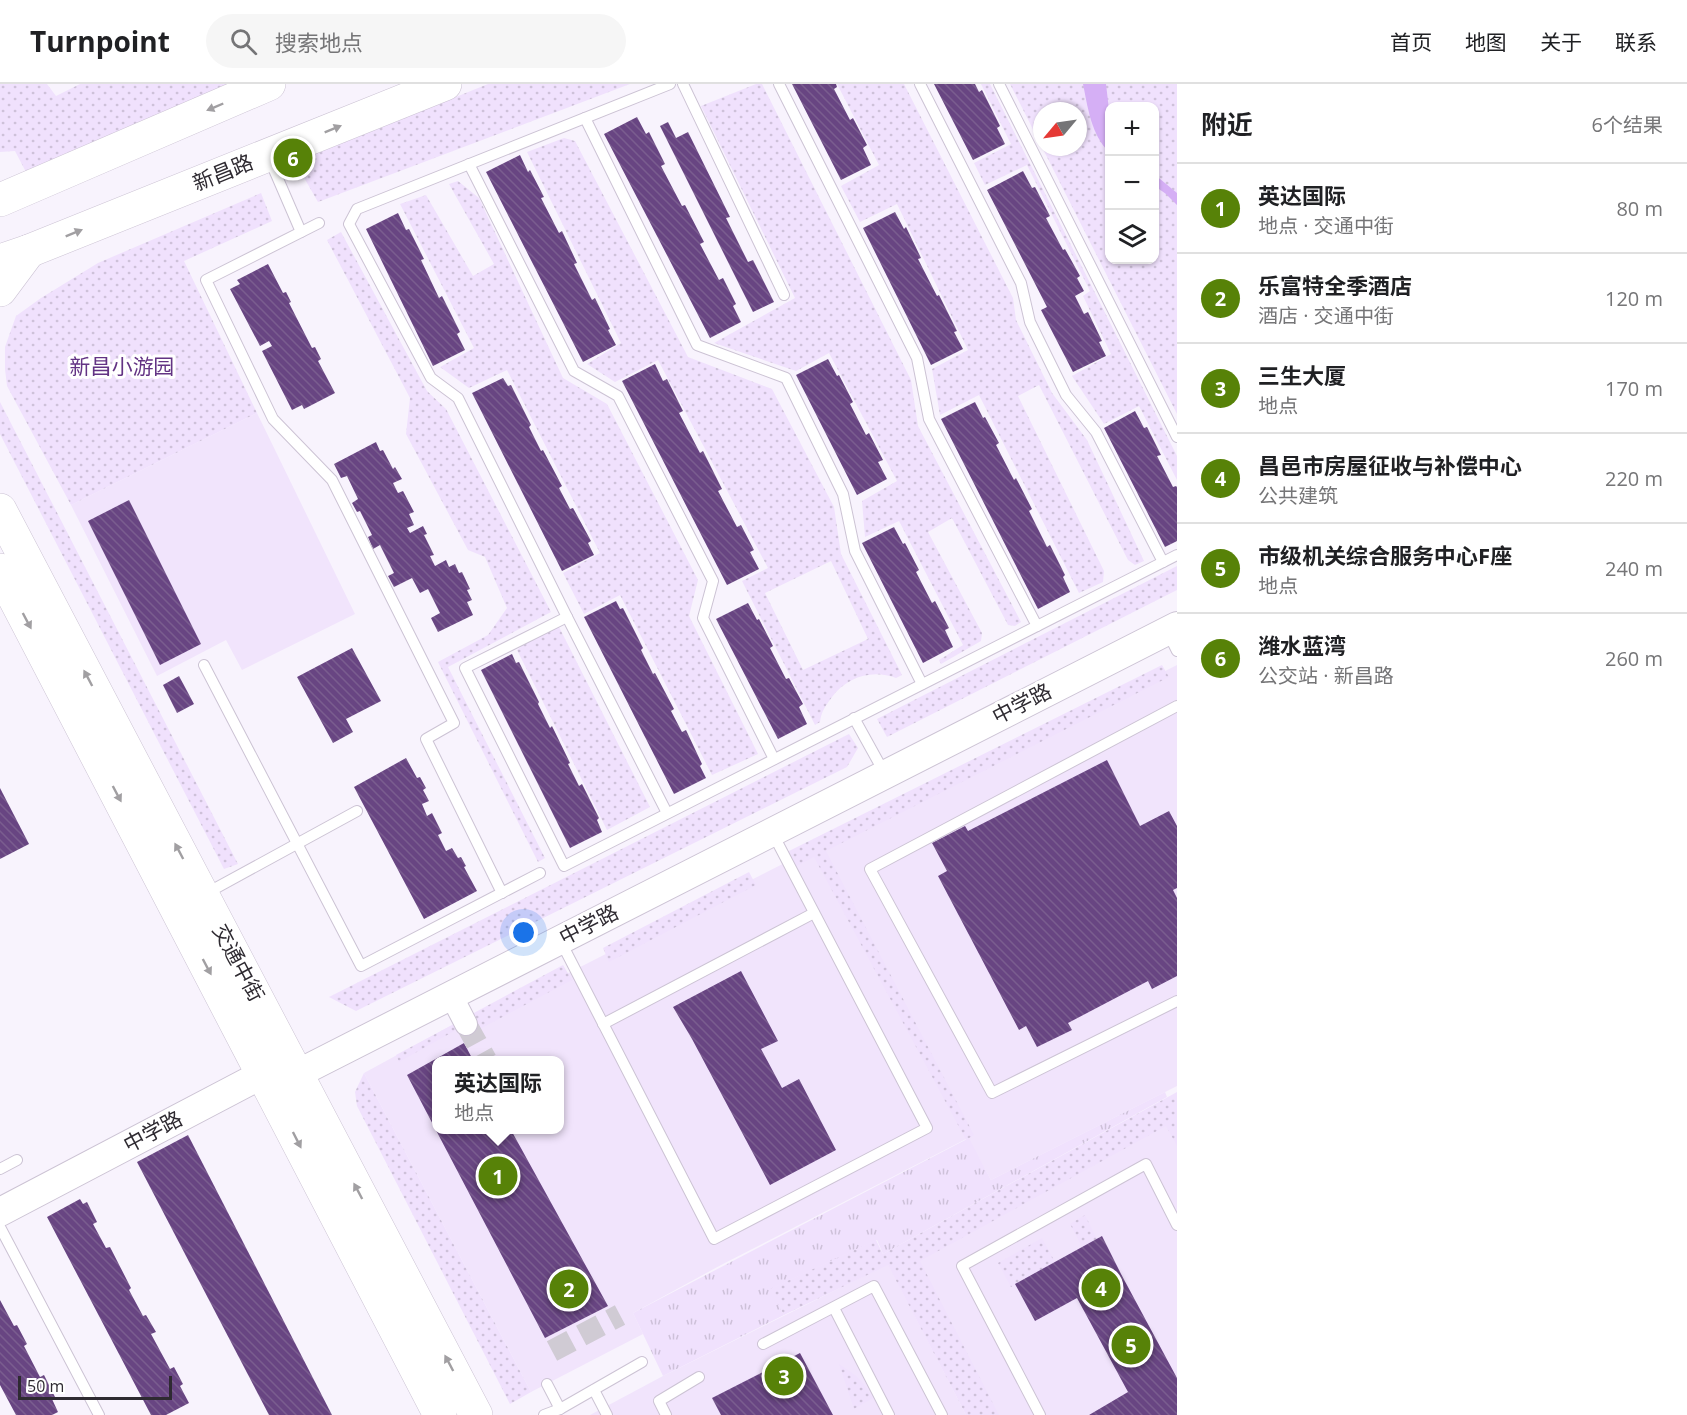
<!DOCTYPE html>
<html lang="zh">
<head>
<meta charset="utf-8">
<style>
	:root { --surface:#fff; --page:#f6f6f6; --text:#202124; --muted:#757577; --line:#e0e0e0; --accent:#578208 }
	body { margin:0; font-family:"Open Sans","Noto Sans SC",sans-serif; background:var(--page); color:var(--text) }
	.controls { position:absolute; right:18px; top:18px; display:grid; overflow:hidden; border-radius:12px; box-shadow:0 2px 4px #0004 }
	.controls button { width:54px; height:54px; display:grid; place-items:center; padding:0; border:0; border-bottom:2px solid var(--line); background:var(--surface); color:var(--text); font:30px sans-serif }
	.compass { position:absolute; left:1033px; top:18px; width:54px; height:54px; border-radius:50%; background:var(--surface); box-shadow:0 2px 4px #0004; rotate:241deg }
	.scale { position:absolute; left:18px; bottom:15px; width:154px; box-sizing:border-box; padding-left:6px; border:3px solid #2e2a31; border-top:0; font-size:16px; line-height:21px; white-space:nowrap; color:#2e2a31; -webkit-text-stroke:4px #fff; paint-order:stroke }
	.you { position:absolute; left:524px; top:849px; width:21px; height:21px; margin:-15px; border:4px solid #fff; border-radius:50%; background:#1a73e8; box-shadow:0 0 0 9px #1a73e833 }
	.badge { display:grid; place-items:center; width:39px; height:39px; border-radius:50%; background:var(--accent); color:#fff; font-size:20px; font-weight:700 }
	.pin { position:absolute; translate:-50% -50%; border:3px solid #fff; box-shadow:0 2px 6px #0006 }
	.popup { position:absolute; left:432px; top:972px; width:132px; height:78px; box-sizing:border-box; display:grid; place-content:center; border-radius:12px; background:var(--surface); filter:drop-shadow(0 2px 4px #0005); font-size:20px; white-space:nowrap; color:var(--muted) }
	.popup b { font-size:22px; color:var(--text) }
	.popup::after { content:''; position:absolute; left:50%; top:100%; margin-left:-12px; border:12px solid transparent; border-top-color:var(--surface) }
	.list { margin:0; padding:0; list-style:none }
	h2 { display:flex; justify-content:space-between; align-items:center; height:78px; margin:0; padding:0 24px; font-size:26px }
	h2 small { font-size:20px; font-weight:400; color:var(--muted) }
	.list li { display:grid; grid-template-columns:39px 1fr auto; gap:18px; align-items:center; box-sizing:border-box; height:90px; padding:0 24px; border-top:2px solid var(--line) }
	.list b { display:block; font-size:22px; white-space:nowrap }
	.list p { margin:0; font-size:20px; white-space:nowrap; color:var(--muted) }
	.list em { font-size:20px; font-style:normal; color:var(--muted) }
	.icon { flex:none; width:33px; height:33px; fill:none; stroke:currentColor; stroke-width:2; stroke-linecap:round; stroke-linejoin:round }
	.map { position:relative; flex:none; width:1177px; height:1331px; overflow:hidden }
	header { display:flex; align-items:center; gap:36px; box-sizing:border-box; height:84px; padding:0 30px; background:var(--surface); border-bottom:2px solid var(--line) }
	header strong { font-size:28px }
	nav { display:flex; gap:33px; margin-inline-start:auto; font-size:21px }
	.search { width:420px; height:54px; background:var(--page); display:flex; align-items:center; gap:15px; box-sizing:border-box; padding:0 21px; border-radius:33px; color:var(--muted); font-size:22px }
	main { display:flex }
	aside { flex:1; background:var(--surface) }
	.map>svg:first-child { display:block }
	.built { fill:#f1e4fc; fill-rule:evenodd }
	.grass { fill:url(#grass-tufts) }
	.park { fill:url(#park-dots); fill-rule:evenodd }
	.water { fill:#d5aff5 }
	.building { fill:url(#building-back-hatch) }
	.lines { fill:none; stroke-linecap:round; stroke-linejoin:round }
	.minor-tunnel { stroke:#d0cbd4; stroke-width:22; stroke-dasharray:22 11; stroke-linecap:butt }
	.service-casing { stroke:#ccc3d4; stroke-width:12 }
	.minor-casing { stroke:#ccc3d4; stroke-width:24 }
	.tertiary-casing { stroke:#ccc3d4; stroke-width:30 }
	.primary-casing { stroke:#ccc3d4; stroke-width:34 }
	.service { stroke:#fff; stroke-width:10 }
	.minor { stroke:#fff; stroke-width:22 }
	.tertiary { stroke:#fff; stroke-width:28 }
	.primary { stroke:#fff; stroke-width:33 }
	.oneway { fill:#a19fa2 }
	.labels { text-anchor:middle; stroke-width:6; stroke-linejoin:round; paint-order:stroke }
	.street-label { font-size:21px; fill:#2e2a31; stroke:#fff }
	.park-label { font-size:21px; fill:#633384; stroke:#fff }
</style>
</head>
<body>
<header>
<strong>Turnpoint</strong>
<div class="search"><svg class="icon" aria-label="search" viewBox="0 0 24 24"><circle cx="10" cy="10" r="6"/><path d="M15 15l6 6"/></svg>搜索地点</div>
<nav><a>首页</a><a>地图</a><a>关于</a><a>联系</a></nav>
</header>
<main>
<div class="map">
<svg width="1177" height="1331" viewBox="0 0 1177 1331">
	<defs>
		<pattern id="grass-tufts" width="24" height="20" patternUnits="userSpaceOnUse" patternTransform="scale(1.5)"><rect width="24" height="20" fill="#f0e1fd"/><path d="M3 7l-1-3M5 7V3M7 7l1-3M15 17l-1-3M17 17v-4M19 17l1-3" fill="none" stroke="#cec1d9"/></pattern>
		<pattern id="park-dots" width="8" height="8" patternUnits="userSpaceOnUse" patternTransform="scale(1.5)"><rect width="8" height="8" fill="#f0e1fd"/><path d="M2 2h.1M6 6h.1" fill="none" stroke="#cec1d9" stroke-width="1.8" stroke-linecap="round"/></pattern>
		<pattern id="building-back-hatch" width="6" height="6" patternUnits="userSpaceOnUse" patternTransform="scale(1.5)"><rect width="6" height="6" fill="#684582"/><path d="M-1 5l2 2M0 0l6 6M5-1l2 2" fill="none" stroke="#7a5d8f"/></pattern>
	</defs>
	<rect width="100%" height="100%" fill="#f8f3fd"/>
	<g class="built">
		<path d="M257,329L355,530L242,586L226,556L157,592L71,421Z"/>
		<path d="M1177,581V1002L991,1096L968,1054L721,1181L633,1229L643,1250L531,1308L364,989L454,940L476,936L814,764ZM436,976H560V1046H436Z"/>
		<path d="M1177,1035V1331H978L891,1165Z"/>
		<path d="M888,1180L966,1331H590L663,1292Z"/>
	</g>
	<path class="grass" d="M1165,1008L1167,1013L883,1170L877,1156L771,1205L784,1231L663,1292L633,1229L969,1054L991,1096Z"/>
	<g class="park">
		<path d="M0,0H47L56,12L80,0H233L27,90L15,67L0,68Z"/>
		<path d="M488,0H630L318,118L295,78Z"/>
		<path d="M756,0H762L911,296L918,342L1021,538L1015,542L1008,541L952,434L928,448L982,549L981,557L941,580L939,576L963,561L899,437L865,453L862,417L897,397L829,269L796,287L714,259L795,214L701,22Z"/>
		<path d="M837,0H904L1013,214L1016,236L1052,309L1087,356L1144,477L1135,481L1128,476L1039,301L1018,312L1104,487L1103,498L1079,509L979,311L940,331L932,285L968,266L897,120L860,138L841,102L879,81Z"/>
		<path d="M981,0H990L1177,372V396L1139,322L1104,340L1072,292L1111,270L1083,212L1090,207L1027,81L985,101L974,79L1011,60Z"/>
		<path d="M1010,0H1177V330ZM1110,22H1154V176H1110ZM1042,27H1078V63H1042Z"/>
		<path d="M564,54L575,57L688,273L772,305L834,423L841,470L902,591L896,594C872,585 847,593 832,613C826,621 821,628 820,638L815,641L742,497L768,484L658,276L615,298L587,280L621,259L527,68ZM831,477L868,555L803,586L765,509Z"/>
		<path d="M458,97L479,114L563,294L607,320L698,496L689,532L758,670L712,691L620,511L584,530L563,489L600,469L507,286L469,304L440,283L474,264L400,120L426,111L473,192L494,180L449,100Z"/>
		<path d="M261,109L272,137L184,177L257,329L71,421L7,302L5,285V263L16,232L41,214L98,179Z"/>
		<path d="M341,148L427,307L446,325L551,528L448,583L545,774L538,778L438,578L488,551L507,524L485,473L468,466L406,350L410,314L327,156Z"/>
		<path d="M0,318L238,780L224,785L0,350Z"/>
		<path d="M1177,482V506L887,653L877,635Z"/>
		<path d="M558,541L650,723L607,746L517,566L523,561Z"/>
		<path d="M1162,581L1169,593L826,767L974,1051L966,1056L814,773L791,785L783,770Z"/>
		<path d="M849,650L858,664L847,683L356,927L329,913Z"/>
		<path d="M749,788L756,801L609,878L603,864Z"/>
		<path d="M563,881L572,896L480,945L472,930Z"/>
		<path d="M454,940L456,946L399,978L396,971Z"/>
		<path d="M364,989L531,1308L510,1320L357,1022L355,1008Z"/>
		<path d="M1177,1008V1062L1166,1042L920,1177L999,1331H966L888,1181L784,1231L770,1205L876,1156L883,1170Z"/>
		<path d="M1085,1131L1097,1155L1082,1163L1070,1140Z"/>
		<path d="M1042,1154L1055,1178L1011,1203L998,1179Z"/>
		<path d="M839,1280C857,1291 862,1296 873,1314L854,1325Z"/>
	</g>
	<g class="water">
		<path d="M1083,0H1106L1109,26V68C1091,50 1088,24 1083,0Z"/>
		<path d="M1154,90L1177,109V121L1166,110L1155,102Z"/>
	</g>
	<g class="building">
		<path d="M792,0H836L837,3L834,5L850,36L853,34L867,61L863,64L871,81L841,96Z"/>
		<path d="M934,0H975L979,8L982,6L1000,42L997,44L1005,60L973,76Z"/>
		<path d="M637,33L646,50L649,48L665,80L661,82L682,122L685,121L704,158L700,160L719,196L723,194L736,220L733,222L741,238L710,254L604,50Z"/>
		<path d="M668,38L676,54L688,48L730,133L726,134L748,178L753,176L774,218L753,228L660,42Z"/>
		<path d="M520,71L528,88L530,86L544,113L541,114L559,149L562,147L577,179L574,180L592,216L595,214L610,245L608,246L616,261L583,278L486,88Z"/>
		<path d="M1023,87L1032,104L1035,103L1050,132L1046,134L1063,166L1065,165L1080,192L1077,194L1084,207L1075,212L1084,230L1088,228L1102,257L1099,258L1106,272L1073,288L1041,226L1047,223L987,106Z"/>
		<path d="M895,128L904,145L906,143L921,174L918,175L937,212L939,211L957,247L954,248L963,265L931,281L863,144Z"/>
		<path d="M398,129L406,146L409,145L424,175L421,176L439,214L442,212L460,248L457,250L465,266L433,282L366,145Z"/>
		<path d="M268,180L283,209L286,208L291,218L289,219L312,264L315,263L321,275L318,277L335,309L304,325L302,321L292,326L262,267L272,262L269,257L260,262L230,205L240,200L237,196Z"/>
		<path d="M828,275L837,292L839,291L853,318L850,320L866,351L869,349L883,376L878,378L887,395L857,411L796,291Z"/>
		<path d="M655,280L663,297L667,295L683,327L679,329L700,369L703,367L722,405L718,407L737,443L741,441L754,466L750,468L759,485L727,501L622,297Z"/>
		<path d="M503,294L508,302L511,301L531,341L529,343L541,367L543,366L562,402L559,404L570,425L573,424L591,457L588,459L594,471L562,487L472,309Z"/>
		<path d="M975,318L983,334L985,333L999,359L996,361L1014,396L1016,394L1032,425L1029,427L1047,463L1050,461L1065,491L1063,493L1070,508L1038,525L941,335Z"/>
		<path d="M1135,327L1144,344L1147,343L1161,371L1157,372L1173,403L1176,402L1177,403V457L1165,463L1104,344Z"/>
		<path d="M376,358L380,367L383,366L393,385L395,383L402,395L393,399L398,409L403,407L414,428L409,430L414,441L407,444L410,449L423,442L427,450L424,451L434,471L430,472L435,482L446,476L449,483L455,480L459,489L462,488L470,505L467,506L472,516L467,518L473,531L438,548L431,534L440,529L428,505L420,509L412,494L394,503L388,492L394,489L380,461L373,465L368,453L372,451L360,427L357,428L352,419L358,415L347,392L341,394L334,380Z"/>
		<path d="M129,416L201,560L160,581L88,437Z"/>
		<path d="M894,443L903,460L905,459L919,486L916,488L932,519L935,517L949,544L945,546L953,563L923,579L862,459Z"/>
		<path d="M616,517L620,525L623,524L643,564L641,566L653,590L655,589L674,625L671,627L682,648L686,646L702,680L700,682L706,694L674,710L584,533Z"/>
		<path d="M748,519L757,536L759,535L773,562L770,564L786,595L789,594L803,620L799,623L807,640L778,655L716,535Z"/>
		<path d="M352,564L381,617L346,635L353,648L333,659L297,593Z"/>
		<path d="M512,570L516,579L519,578L539,618L538,620L550,644L552,642L570,679L568,680L579,702L582,700L599,734L597,736L602,748L570,764L481,586Z"/>
		<path d="M179,592L194,620L177,629L163,601Z"/>
		<path d="M406,674L417,694L420,693L426,704L423,706L429,717L422,720L427,732L432,729L442,749L438,751L446,767L452,764L458,774L461,773L466,782L464,783L477,807L424,835L354,703Z"/>
		<path d="M1107,676L1140,742L1169,727L1177,742V804L1173,806L1177,814V892L1152,905L1148,897L1068,939L1072,946L1037,963L1026,942L1019,946L938,792L947,787L932,759L965,742L968,747Z"/>
		<path d="M0,704L29,760L0,775Z"/>
		<path d="M741,887L778,957L761,965L782,1004L799,995L836,1066L770,1101L692,955L673,923Z"/>
		<path d="M464,959L473,976H436V1046H511L608,1222L545,1254L407,991Z"/>
		<path d="M188,1051L332,1331H269L137,1078Z"/>
		<path d="M80,1115L83,1120L87,1118L97,1138L93,1140L106,1164L110,1163L131,1204L129,1206L143,1232L146,1231L156,1248L151,1250L170,1285L174,1283L183,1300L180,1302L189,1319L166,1331H151L47,1133Z"/>
		<path d="M1102,1152L1121,1190L1177,1294V1331H1089L1128,1308L1077,1214L1035,1237L1015,1200Z"/>
		<path d="M0,1216L14,1242L17,1241L27,1260L24,1262L40,1293L44,1291L55,1313L52,1315L58,1328L52,1331H16L0,1301Z"/>
		<path d="M800,1269L833,1331H721L712,1314Z"/>
	</g>
	<g class="lines">
		<g class="minor-tunnel">
			<path d="M466,940L486,976"/>
			<path d="M552,1267L620,1231"/>
		</g>
		<g class="service-casing">
			<g id="service">
				<path d="M683,0L784,211"/>
				<path d="M779,0L917,274L929,335L1037,542"/>
				<path d="M920,0L1021,199L1030,238L1066,311L1096,348L1163,478"/>
				<path d="M999,0L1177,353"/>
				<path d="M585,34L697,261L786,294L843,410L855,467L922,600"/>
				<path d="M269,74L301,148"/>
				<path d="M469,80L574,287L618,312L713,497L703,534L774,675"/>
				<path d="M319,139L206,196L273,335L332,396L454,639L426,655L502,809"/>
				<path d="M567,533L465,584L564,782L1177,471"/>
				<path d="M1167,547L1177,567"/>
				<path d="M204,581L361,882L540,789"/>
				<path d="M1177,622L870,785L992,1009L1177,917"/>
				<path d="M854,634L885,690"/>
				<path d="M667,729L567,533L458,314L431,294L349,140L357,125L670,0"/>
				<path d="M205,810L357,727"/>
				<path d="M560,856L714,1155L927,1044L773,750"/>
				<path d="M603,940L814,829"/>
				<path d="M0,1085L17,1076"/>
				<path d="M0,1143L99,1331"/>
				<path d="M834,1224L889,1331"/>
				<path d="M763,1260L874,1202L942,1331"/>
				<path d="M547,1300L560,1325"/>
				<path d="M594,1306L607,1331"/>
				<path d="M544,1331L560,1325L642,1278"/>
				<path d="M666,1331L659,1317L699,1293"/>
				<path d="M1040,1331L962,1182L1146,1080L1177,1141"/>
			</g>
		</g>
		<g class="minor-casing">
			<path id="minor" d="M451,911L466,940"/>
		</g>
		<g class="tertiary-casing">
			<path id="tertiary" d="M0,1128L263,990H297L1177,542"/>
		</g>
		<g class="primary-casing">
			<g id="primary">
				<path d="M0,116L269,0"/>
				<path d="M0,177L29,167L445,0"/>
				<path d="M0,206L29,167"/>
				<path d="M0,426L476,1331"/>
				<path d="M0,486L440,1331"/>
			</g>
		</g>
		<use href="#service" class="service"/>
		<use href="#minor" class="minor"/>
		<use href="#tertiary" class="tertiary"/>
		<use href="#primary" class="primary"/>
	</g>
	<defs><path id="oneway-solid" d="M-6-.8H1V-3.2L6.5 0L1 3.2V.8H-6Z" transform="scale(1.5)"/></defs>
	<g class="oneway">
		<use href="#oneway-solid" transform="translate(215 23) rotate(157)"/>
		<use href="#oneway-solid" transform="translate(333 45) rotate(-22)"/>
		<use href="#oneway-solid" transform="translate(74 149) rotate(-22)"/>
		<use href="#oneway-solid" transform="translate(27 537) rotate(62)"/>
		<use href="#oneway-solid" transform="translate(88 594) rotate(-118)"/>
		<use href="#oneway-solid" transform="translate(117 710) rotate(62)"/>
		<use href="#oneway-solid" transform="translate(179 767) rotate(-118)"/>
		<use href="#oneway-solid" transform="translate(207 883) rotate(62)"/>
		<use href="#oneway-solid" transform="translate(297 1056) rotate(63)"/>
		<use href="#oneway-solid" transform="translate(358 1107) rotate(-118)"/>
		<use href="#oneway-solid" transform="translate(449 1279) rotate(-118)"/>
	</g>
	<g class="labels">
		<g class="street-label">
			<text transform="translate(223 89) rotate(-22)" y="7">新昌路</text>
			<text transform="translate(1022 620) rotate(-27)" y="7">中学路</text>
			<text transform="translate(589 841) rotate(-27)" y="7">中学路</text>
			<text transform="translate(238 879) rotate(62)" y="7">交通中街</text>
			<text transform="translate(153 1048) rotate(-28)" y="7">中学路</text>
		</g>
		<g class="park-label">
			<text x="122" y="290">新昌小游园</text>
		</g>
	</g>
</svg>
<div class="controls">
<button>+</button>
<button>−</button>
<button><svg class="icon" aria-label="layers" viewBox="0 0 24 24"><path d="M12 4l9 5-9 5-9-5zM3 14l9 5 9-5"/></svg></button>
</div>
<svg class="compass" viewBox="-18 -18 36 36"><path d="M0-13l5 13h-10z" fill="#e53935"/><path d="M0 13l5-13h-10z" fill="#757577"/></svg>
<div class="scale">50 m</div>
<div class="you"></div>
<div class="pin badge" style="left:498px;top:1092px">1</div>
<div class="popup"><b>英达国际</b>地点</div>
<div class="pin badge" style="left:569px;top:1205px">2</div>
<div class="pin badge" style="left:784px;top:1292px">3</div>
<div class="pin badge" style="left:1101px;top:1204px">4</div>
<div class="pin badge" style="left:1131px;top:1261px">5</div>
<div class="pin badge" style="left:293px;top:74px">6</div>
</div>
<aside>
<h2>附近<small>6个结果</small></h2>
<ul class="list">
<li><span class="badge">1</span><div><b>英达国际</b><p>地点 · 交通中街</p></div><em>80 m</em></li>
<li><span class="badge">2</span><div><b>乐富特全季酒店</b><p>酒店 · 交通中街</p></div><em>120 m</em></li>
<li><span class="badge">3</span><div><b>三生大厦</b><p>地点</p></div><em>170 m</em></li>
<li><span class="badge">4</span><div><b>昌邑市房屋征收与补偿中心</b><p>公共建筑</p></div><em>220 m</em></li>
<li><span class="badge">5</span><div><b>市级机关综合服务中心F座</b><p>地点</p></div><em>240 m</em></li>
<li><span class="badge">6</span><div><b>潍水蓝湾</b><p>公交站 · 新昌路</p></div><em>260 m</em></li>
</ul>
</aside>
</main>
</body>
</html>
